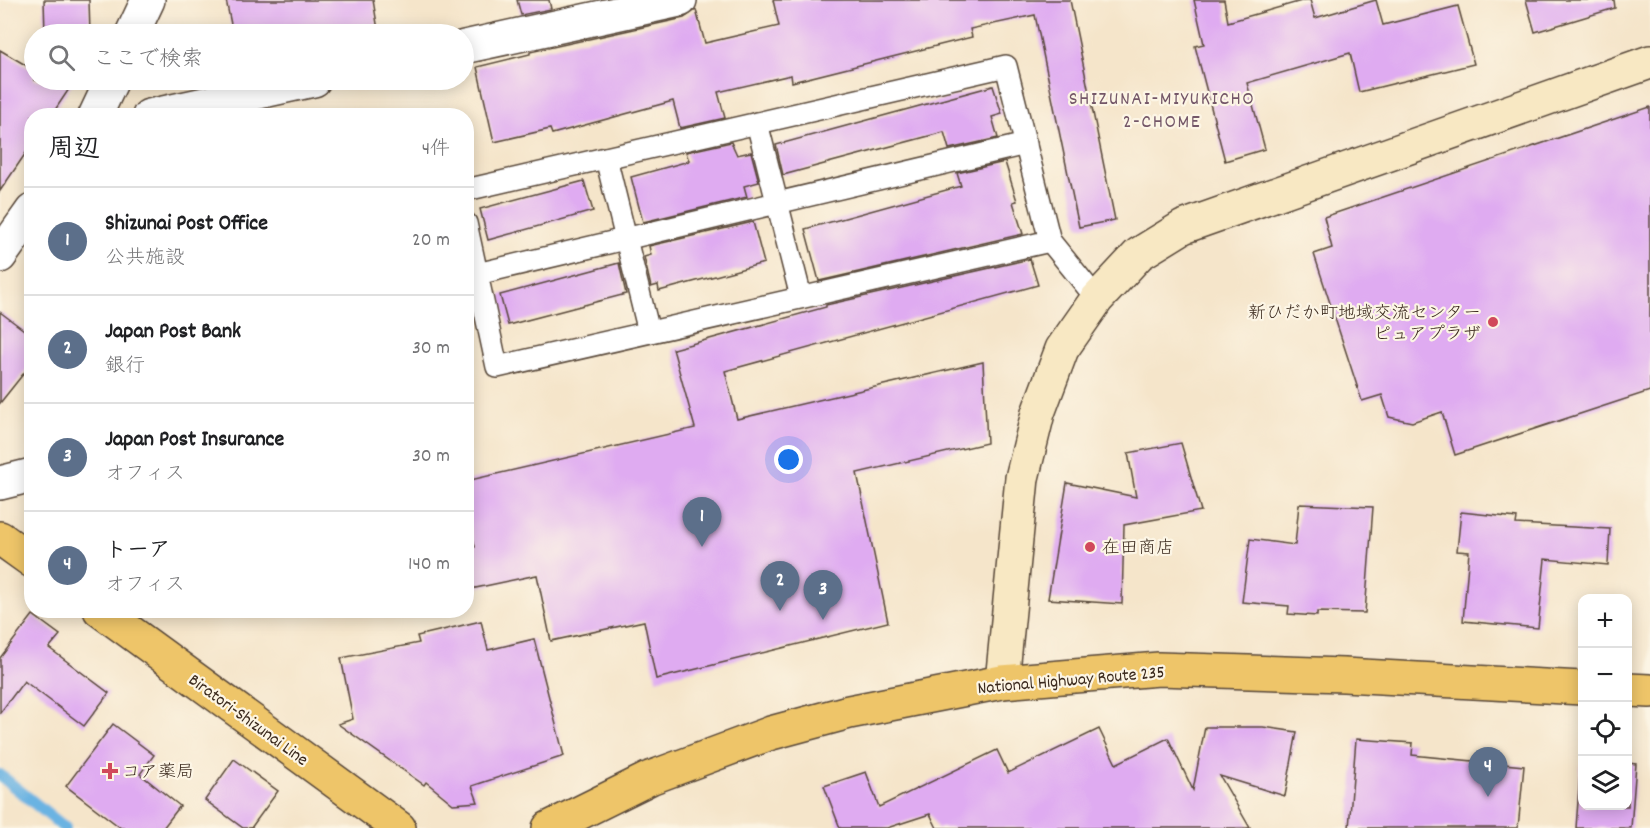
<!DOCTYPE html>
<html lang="ja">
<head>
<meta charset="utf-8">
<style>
	:root { --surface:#fff; --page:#f2f2f2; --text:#202124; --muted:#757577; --line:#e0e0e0; --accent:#d1495b }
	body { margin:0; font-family:Dekko,"Klee One",sans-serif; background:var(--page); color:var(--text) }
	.controls { position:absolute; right:18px; bottom:18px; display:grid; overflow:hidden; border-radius:12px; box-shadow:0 3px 15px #0003 }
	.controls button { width:54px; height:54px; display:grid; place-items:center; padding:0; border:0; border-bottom:2px solid var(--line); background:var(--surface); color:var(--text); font:30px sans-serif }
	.you { position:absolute; left:789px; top:460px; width:21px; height:21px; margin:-15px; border:4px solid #fff; border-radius:50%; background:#1a73e8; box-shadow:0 0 0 9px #1a73e833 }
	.badge { display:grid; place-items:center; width:39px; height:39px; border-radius:50%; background:var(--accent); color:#fff; font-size:20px; font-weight:700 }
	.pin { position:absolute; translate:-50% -50px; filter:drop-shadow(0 2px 3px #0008) }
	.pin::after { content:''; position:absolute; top:32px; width:21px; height:18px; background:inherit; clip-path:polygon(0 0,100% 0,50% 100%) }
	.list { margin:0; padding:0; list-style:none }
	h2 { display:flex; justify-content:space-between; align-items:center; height:78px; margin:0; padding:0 24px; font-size:26px }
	h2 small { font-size:20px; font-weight:400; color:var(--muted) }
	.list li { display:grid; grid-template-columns:39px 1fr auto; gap:18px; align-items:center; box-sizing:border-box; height:108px; padding:0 24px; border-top:2px solid var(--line) }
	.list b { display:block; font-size:22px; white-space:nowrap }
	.list p { margin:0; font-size:20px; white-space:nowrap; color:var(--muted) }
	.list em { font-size:20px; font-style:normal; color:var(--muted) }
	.icon { flex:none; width:33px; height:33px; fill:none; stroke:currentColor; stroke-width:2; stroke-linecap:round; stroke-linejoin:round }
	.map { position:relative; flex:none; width:1650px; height:828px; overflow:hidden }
	.search { position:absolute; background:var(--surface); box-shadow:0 3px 15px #0003; left:24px; top:24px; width:450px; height:66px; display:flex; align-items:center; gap:15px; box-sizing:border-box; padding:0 21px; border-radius:33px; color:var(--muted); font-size:22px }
	.panel { position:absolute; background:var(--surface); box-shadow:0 3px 15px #0003; left:24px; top:108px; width:450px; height:510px; border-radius:24px }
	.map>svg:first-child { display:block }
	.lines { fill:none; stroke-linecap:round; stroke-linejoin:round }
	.stream { stroke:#6bb3e2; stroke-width:12 }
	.building { fill:#dfabf1 }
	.lane-casing { stroke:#574638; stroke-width:24 }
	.street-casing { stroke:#574638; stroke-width:36 }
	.secondary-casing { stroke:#574638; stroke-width:36 }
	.primary-casing { stroke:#574638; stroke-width:36 }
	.highway-casing { stroke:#574638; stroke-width:36 }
	.lane { stroke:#fff; stroke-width:21 }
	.street { stroke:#fff; stroke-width:33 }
	.secondary { stroke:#f8e8c3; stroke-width:33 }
	.primary { stroke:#eec569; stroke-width:33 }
	.highway { stroke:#eec569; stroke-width:33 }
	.poi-dot { fill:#d1495b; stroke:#fcf5e5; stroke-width:2 }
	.labels { text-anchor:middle; stroke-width:4.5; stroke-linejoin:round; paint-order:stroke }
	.poi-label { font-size:18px; fill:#3b2a1e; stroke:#fcf5e5; text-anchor:start }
	.street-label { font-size:18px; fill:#3b2a1e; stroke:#fcf5e5 }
	.neighbourhood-label { font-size:20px; letter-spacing:1.5px; fill:#745768; stroke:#fcf5e5 }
</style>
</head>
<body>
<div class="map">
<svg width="1650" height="828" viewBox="0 0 1650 828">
	<rect width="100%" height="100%" fill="#fcf5e5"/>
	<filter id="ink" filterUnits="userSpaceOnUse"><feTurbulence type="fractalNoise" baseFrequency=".0167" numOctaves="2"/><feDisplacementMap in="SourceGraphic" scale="12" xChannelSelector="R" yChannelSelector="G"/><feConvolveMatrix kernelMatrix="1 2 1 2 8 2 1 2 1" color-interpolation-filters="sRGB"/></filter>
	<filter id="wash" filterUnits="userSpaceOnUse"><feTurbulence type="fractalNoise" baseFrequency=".008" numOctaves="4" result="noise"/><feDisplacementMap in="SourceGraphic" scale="24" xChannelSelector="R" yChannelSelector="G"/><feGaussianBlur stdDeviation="1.35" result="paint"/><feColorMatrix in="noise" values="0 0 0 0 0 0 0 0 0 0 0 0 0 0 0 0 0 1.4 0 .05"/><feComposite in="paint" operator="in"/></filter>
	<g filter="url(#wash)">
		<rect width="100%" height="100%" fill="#f5e5ca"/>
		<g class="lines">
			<path class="stream" d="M0,775L65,828"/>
		</g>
		<g id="blocks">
			<g class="building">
				<path d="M44,0H89L90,34H45Z"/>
				<path d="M226,0H373L378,30L353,34H233Z"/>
				<path d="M517,0H549L551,9L521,15Z"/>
				<path d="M773,0H1070L1115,220L1079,227L1035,15L970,29L972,37L792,82L791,75L718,92L725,118L680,128L673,101L552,134L550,129L494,142L477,67L530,54V52L684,18L696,10L705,43L779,26Z"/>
				<path d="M1194,0H1224L1228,22L1305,0H1310L1315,18L1376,0L1383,25L1458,6L1474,64L1359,92L1350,53L1247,83L1265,149L1225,161L1195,46L1204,44Z"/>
				<path d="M1526,0H1614L1615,8L1535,32Z"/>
				<path d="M0,50L34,70V80H75L51,116H32V144L0,191Z"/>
				<path d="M993,86L1002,114L992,117L998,138L949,149L944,132L783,175L776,145Z"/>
				<path d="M1650,107V391L1455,455L1442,412L1412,422L1389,417L1382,395L1362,401L1314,254L1332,248L1324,217Z"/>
				<path d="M731,142L737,155L751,152L759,182L744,186L747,197L643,222L631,177L689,161L686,152Z"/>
				<path d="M1005,162L1017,201L1013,202L1023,234L819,281L805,229L961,186L957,173Z"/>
				<path d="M584,181L593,211L488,240L480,209Z"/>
				<path d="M753,222L764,263L659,291L658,285L651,287L644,257L651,255L649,246Z"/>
				<path d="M1030,259L1038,285L725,371L737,419L983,362L987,443L857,473L888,622L656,679L644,621L551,641L537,575L466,590V549L475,547L466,509V481L695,428L673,349L826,307V305Z"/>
				<path d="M619,263L626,294L508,325L500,295Z"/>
				<path d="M0,312L32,336V363L0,403Z"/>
				<path d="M1181,443L1201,511L1124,525L1122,604L1048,599L1067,483L1136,497L1128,453Z"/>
				<path d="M1299,504L1373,507L1365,613L1317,612V616L1288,614L1289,606L1242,602L1250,539L1295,545Z"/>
				<path d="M1461,512L1517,518L1516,524L1610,529L1608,565L1545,559L1538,628L1463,621L1469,552L1457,551Z"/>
				<path d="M33,615L60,635L49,648L109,693L84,726L24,681L0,713V658Z"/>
				<path d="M481,621L488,650L534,639L564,756L472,786L478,802L453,804L426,782L424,785L338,724L353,719L341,658L419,643L417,636Z"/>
				<path d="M113,724L154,755L140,774L180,806L163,828H121L66,786Z"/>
				<path d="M1205,727H1263L1297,732L1285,796L1220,776L1250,828H937L930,814L887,828H840L824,786L866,772L879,807L997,750L1008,773L1099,729L1116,764L1168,738L1193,790Z"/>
				<path d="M1356,739L1413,743L1412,755L1524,766L1518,828H1349Z"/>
				<path d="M234,759L278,791L251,828H243L205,800Z"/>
				<path d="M1581,760L1582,806H1628V763L1636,764L1631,828H1576Z"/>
			</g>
		</g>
	</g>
	<g filter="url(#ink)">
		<use href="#blocks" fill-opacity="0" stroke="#574638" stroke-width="1.5"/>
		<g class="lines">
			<g class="lane-casing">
				<g id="lane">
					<path d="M757,123L801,297"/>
					<path d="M606,158L649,332"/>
					<path d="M466,190L1006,66L1050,241L1097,299"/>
					<path d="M466,223L497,367L1050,241"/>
					<path d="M477,274L1026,144"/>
				</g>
			</g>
			<g class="street-casing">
				<g id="street">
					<path d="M132,34L148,0"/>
					<path d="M464,47L680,0"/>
					<path d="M95,116L112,80"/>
					<path d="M149,116L314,80"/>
					<path d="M0,256L32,211"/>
					<path d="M0,483L32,475"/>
				</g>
			</g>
			<g class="secondary-casing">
				<path id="secondary" d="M1002,682L1022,478L1038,413L1062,349L1097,299L1139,254L1183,227L1650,62"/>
			</g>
			<g class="primary-casing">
				<g id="primary">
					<path d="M0,538L32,561"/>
					<path d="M100,610L399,828"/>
				</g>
			</g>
			<g class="highway-casing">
				<g id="highway">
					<path d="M1628,690L1650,691"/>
					<path d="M549,828L650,778L771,733L849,712L1002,682L1159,669L1344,675L1582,688"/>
				</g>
			</g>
			<use href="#lane" class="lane"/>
			<use href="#street" class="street"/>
			<use href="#secondary" class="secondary"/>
			<use href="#primary" class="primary"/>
			<use href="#highway" class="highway"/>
		</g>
	</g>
	<g class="poi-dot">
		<circle cx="1493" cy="322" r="6"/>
		<circle cx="1090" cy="547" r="6"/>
		<path d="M107 762h6v6h6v6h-6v6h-6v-6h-6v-6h6z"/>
	</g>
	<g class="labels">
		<g class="poi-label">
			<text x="1481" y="318" text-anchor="end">新ひだか町地域交流センター<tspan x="1481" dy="21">ピュアプラザ</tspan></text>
			<text x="1102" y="553">在田商店</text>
			<text x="122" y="777">コア薬局</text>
		</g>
		<g class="street-label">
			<text transform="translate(1071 679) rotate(-5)" y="6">National Highway Route 235</text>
			<text transform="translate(249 719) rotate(36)" y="6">Biratori-Shizunai Line</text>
		</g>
		<g class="neighbourhood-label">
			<text x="1162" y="104">SHIZUNAI-MIYUKICHO<tspan x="1162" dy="23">2-CHOME</tspan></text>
		</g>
	</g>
</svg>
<div class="controls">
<button>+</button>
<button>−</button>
<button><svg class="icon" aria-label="locate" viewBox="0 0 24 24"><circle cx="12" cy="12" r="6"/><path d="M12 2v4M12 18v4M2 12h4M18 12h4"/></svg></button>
<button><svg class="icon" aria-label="layers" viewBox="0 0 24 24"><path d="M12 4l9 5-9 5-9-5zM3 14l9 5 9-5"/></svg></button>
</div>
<div class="you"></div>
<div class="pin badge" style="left:702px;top:547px;background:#5c6f8a">1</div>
<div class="pin badge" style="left:780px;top:611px;background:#5c6f8a">2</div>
<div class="pin badge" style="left:823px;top:620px;background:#5c6f8a">3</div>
<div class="pin badge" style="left:1488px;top:797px;background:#5c6f8a">4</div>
<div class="search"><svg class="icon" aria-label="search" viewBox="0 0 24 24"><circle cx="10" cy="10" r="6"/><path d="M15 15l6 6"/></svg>ここで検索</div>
<section class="panel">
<h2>周辺<small>4件</small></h2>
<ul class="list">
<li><span class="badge" style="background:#5c6f8a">1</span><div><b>Shizunai Post Office</b><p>公共施設</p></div><em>20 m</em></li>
<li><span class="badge" style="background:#5c6f8a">2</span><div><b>Japan Post Bank</b><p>銀行</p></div><em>30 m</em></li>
<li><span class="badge" style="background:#5c6f8a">3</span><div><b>Japan Post Insurance</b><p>オフィス</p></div><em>30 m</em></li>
<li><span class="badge" style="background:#5c6f8a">4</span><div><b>トーア</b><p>オフィス</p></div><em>140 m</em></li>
</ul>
</section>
</div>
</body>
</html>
